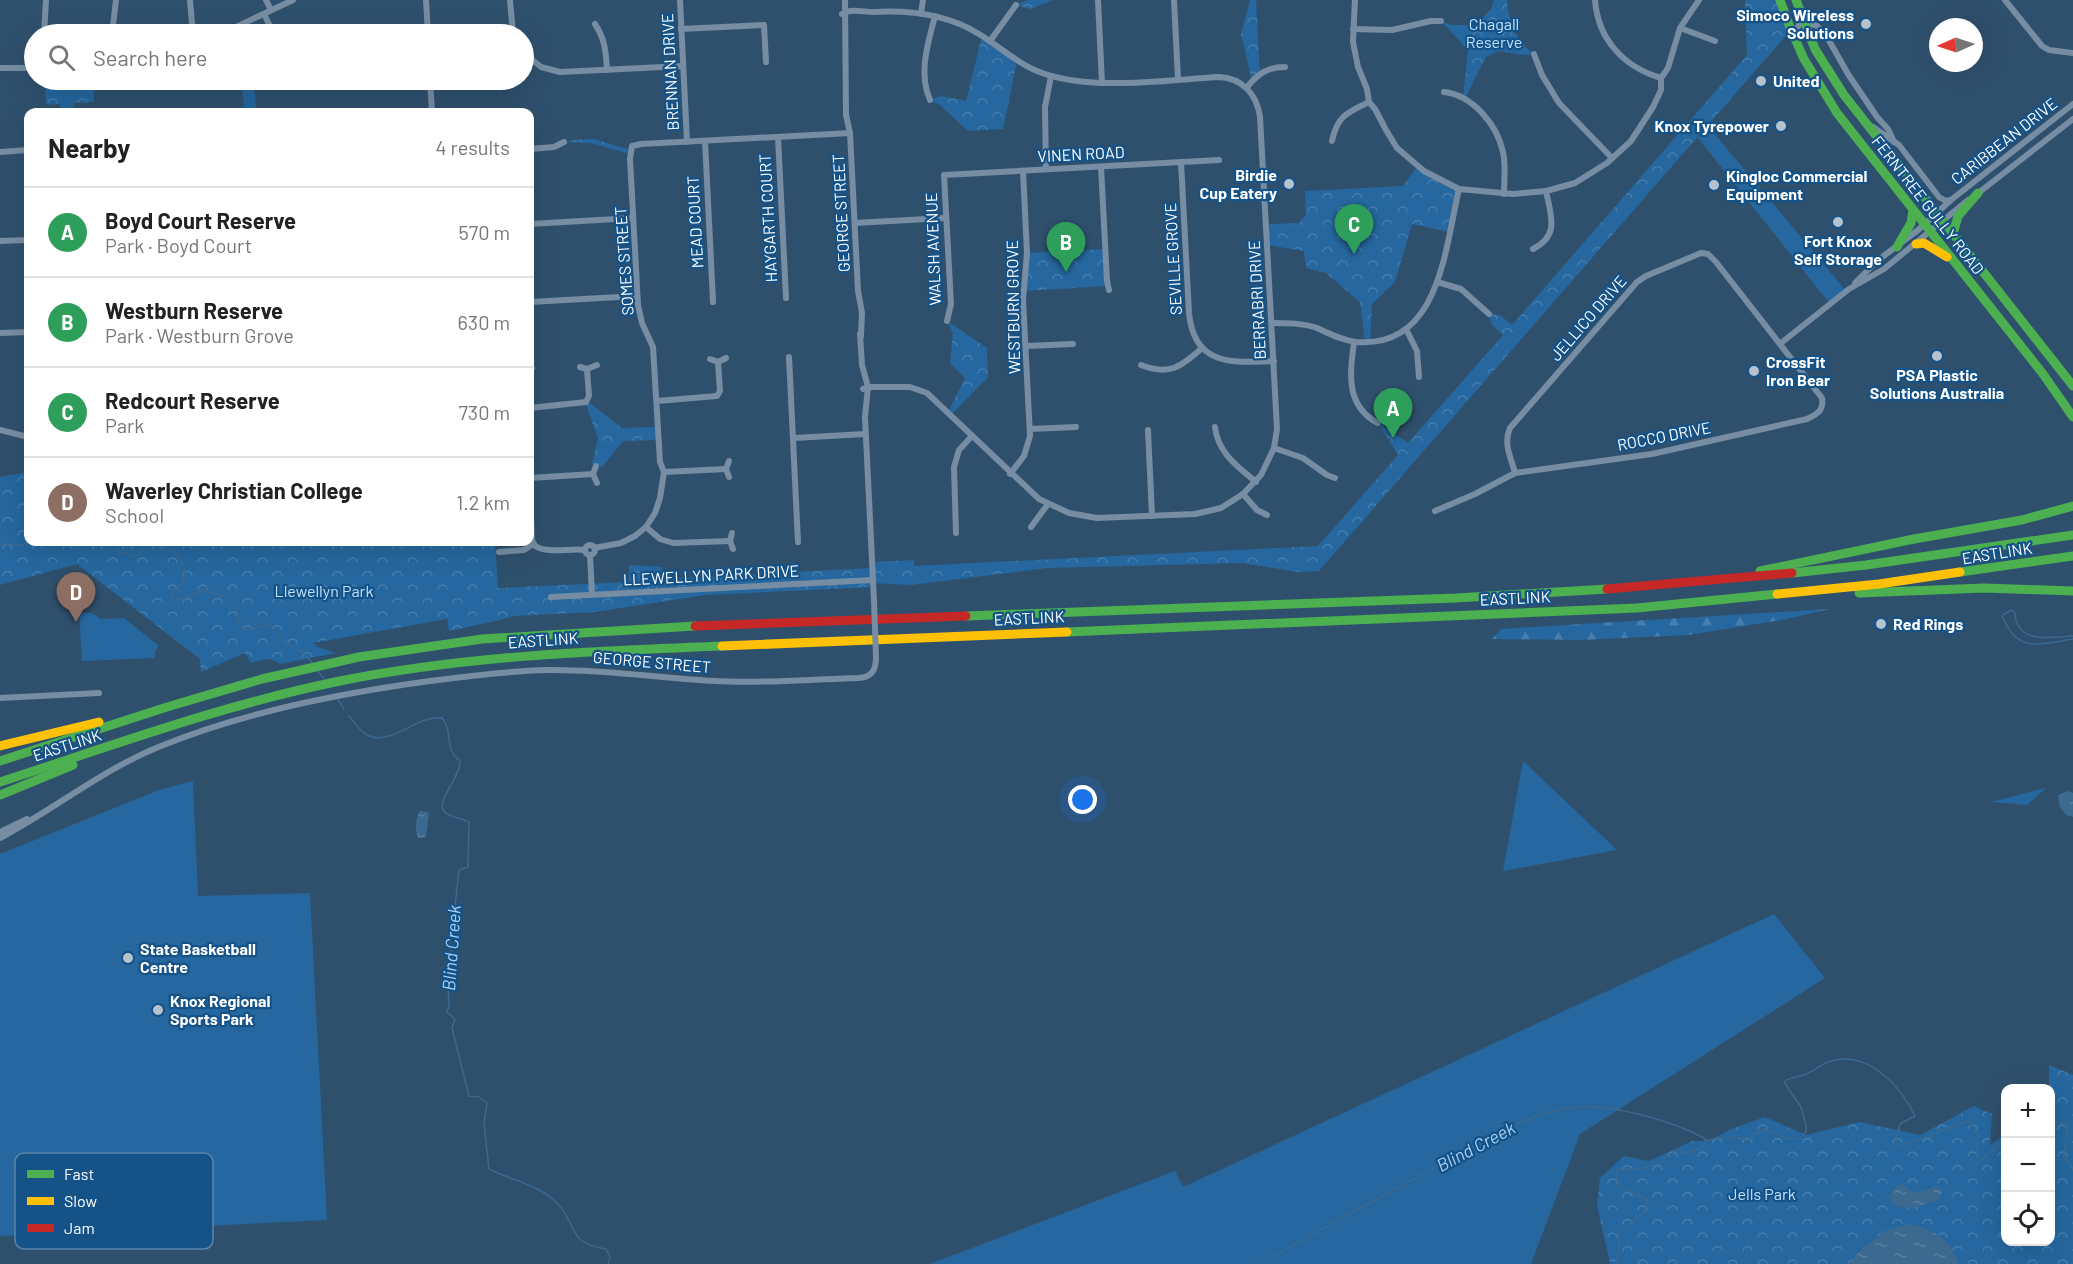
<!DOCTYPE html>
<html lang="en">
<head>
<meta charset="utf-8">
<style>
	:root { --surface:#fff; --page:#f6f6f6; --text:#222; --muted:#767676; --line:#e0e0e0; --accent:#1a73e8 }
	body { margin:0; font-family:Barlow,sans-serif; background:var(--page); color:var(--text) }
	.controls { position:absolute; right:18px; bottom:18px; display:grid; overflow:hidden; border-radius:12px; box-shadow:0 6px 24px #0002 }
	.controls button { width:54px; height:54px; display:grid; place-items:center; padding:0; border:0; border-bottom:2px solid var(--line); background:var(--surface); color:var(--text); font:30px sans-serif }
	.compass { position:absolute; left:1929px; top:18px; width:54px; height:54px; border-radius:50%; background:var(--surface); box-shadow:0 6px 24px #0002; rotate:267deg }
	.you { position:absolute; left:1083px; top:800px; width:21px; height:21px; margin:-15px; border:4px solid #fff; border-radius:50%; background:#1a73e8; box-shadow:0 0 0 9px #1a73e833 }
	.badge { display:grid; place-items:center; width:39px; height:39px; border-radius:50%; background:var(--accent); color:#fff; font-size:20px; font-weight:700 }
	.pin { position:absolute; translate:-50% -50px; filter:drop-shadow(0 2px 3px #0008) }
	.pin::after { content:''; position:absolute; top:32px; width:21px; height:18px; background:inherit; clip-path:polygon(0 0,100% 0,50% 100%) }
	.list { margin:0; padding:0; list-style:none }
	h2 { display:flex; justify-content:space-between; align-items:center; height:78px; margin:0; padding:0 24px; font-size:26px }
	h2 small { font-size:20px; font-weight:400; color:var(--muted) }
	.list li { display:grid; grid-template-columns:39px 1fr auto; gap:18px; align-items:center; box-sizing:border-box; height:90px; padding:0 24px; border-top:2px solid var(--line) }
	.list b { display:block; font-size:22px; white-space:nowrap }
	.list p { margin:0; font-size:20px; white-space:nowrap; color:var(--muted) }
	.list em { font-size:20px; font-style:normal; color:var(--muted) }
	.icon { flex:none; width:33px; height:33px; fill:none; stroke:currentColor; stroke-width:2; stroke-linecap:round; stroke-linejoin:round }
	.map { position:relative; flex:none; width:2073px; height:1264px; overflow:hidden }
	.search { position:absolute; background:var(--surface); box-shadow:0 6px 24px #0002; left:24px; top:24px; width:510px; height:66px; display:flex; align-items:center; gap:15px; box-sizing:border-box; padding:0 21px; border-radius:33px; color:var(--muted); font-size:22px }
	.panel { position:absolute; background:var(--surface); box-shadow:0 6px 24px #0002; left:24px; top:108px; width:510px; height:438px; border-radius:12px }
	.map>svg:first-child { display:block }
	.grass { fill:#25679e }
	.forest { fill:url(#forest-firs) }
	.park { fill:url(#park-crowns) }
	.water { fill:url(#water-ripples) }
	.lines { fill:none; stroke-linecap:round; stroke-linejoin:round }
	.stream { stroke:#3c6990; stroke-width:1.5 }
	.street { stroke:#768da3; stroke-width:6 }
	.fast { stroke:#4caf50; stroke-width:9 }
	.slow { stroke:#ffc107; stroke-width:9 }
	.jam { stroke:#c62828; stroke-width:9 }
	.street-bridge { stroke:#768da3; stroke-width:6 }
	.poi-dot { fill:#b6c2cc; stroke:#145288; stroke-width:2 }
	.labels { text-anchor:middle; stroke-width:4.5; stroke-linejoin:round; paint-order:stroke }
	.poi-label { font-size:16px; font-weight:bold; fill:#fff; stroke:#145288; text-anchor:start }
	.park-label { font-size:16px; fill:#c0e1fb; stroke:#145288 }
	.street-label { font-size:16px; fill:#fff; stroke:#145288 }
	.water-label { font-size:18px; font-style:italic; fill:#a5d3f7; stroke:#145288 }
	.key { fill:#145288; stroke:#5a86ac; stroke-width:1.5 }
	.key-label { font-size:16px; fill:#fff }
</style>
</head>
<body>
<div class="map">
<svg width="2073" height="1264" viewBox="0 0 2073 1264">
	<defs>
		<pattern id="forest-firs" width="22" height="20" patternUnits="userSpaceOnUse" patternTransform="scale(1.5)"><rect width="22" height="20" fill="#25679e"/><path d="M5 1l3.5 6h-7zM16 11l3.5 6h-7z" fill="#467ead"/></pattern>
		<pattern id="park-crowns" width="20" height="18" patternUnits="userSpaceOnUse" patternTransform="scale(1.5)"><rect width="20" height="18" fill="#25679e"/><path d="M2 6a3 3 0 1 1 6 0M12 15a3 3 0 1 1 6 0" fill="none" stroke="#467ead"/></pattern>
		<pattern id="water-ripples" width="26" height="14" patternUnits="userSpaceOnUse" patternTransform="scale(1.5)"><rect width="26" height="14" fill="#3c6990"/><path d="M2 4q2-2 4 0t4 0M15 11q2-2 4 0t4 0" fill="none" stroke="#5980a1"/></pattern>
	</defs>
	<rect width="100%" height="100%" fill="#2f506d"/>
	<g class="grass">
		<path d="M1708,126L1846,291L1830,304L1698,138Z"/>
		<path d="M79,613H92L101,619L124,618L159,646L155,651V658L82,661Z"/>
		<path d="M1523,761L1617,850L1503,871Z"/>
		<path d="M193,781L198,896L310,893L327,1220L0,1236V854L159,790Z"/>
		<path d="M2046,788L2027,805L1991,802Z"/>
		<path d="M1774,914L1825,978L1580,1134L1531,1264H930L1175,1171L1183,1187Z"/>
	</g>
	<path class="forest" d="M1830,609L1782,620L1688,635L1581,640L1492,639L1501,629Z"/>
	<g class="park">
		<path d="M1028,0H1053L1030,9L1016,5Z"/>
		<path d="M1250,0H1256L1260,73L1252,81L1241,34Z"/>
		<path d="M1494,0H1507C1508,19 1517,44 1534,54L1522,55L1499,51L1486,57L1465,98L1463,97L1468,50L1441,21L1451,25H1476L1491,9Z"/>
		<path d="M1745,0H1780L1790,31L1319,571L1298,572L1242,563L1047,568L911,585L874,583V587L705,595L595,612L513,616L496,621L449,631L447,619L313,643L318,647L336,653L280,664C270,656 262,660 251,663L245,653L201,672L200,659L77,564L0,585V477L28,472V542H495L498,588L629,582V565L662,567L663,579L872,568V562L914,560V566L1318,546L1398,455L1378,423L1408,443L1503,335L1492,325L1489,314L1500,315L1512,325L1747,55Z"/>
		<path d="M982,36L1017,61L1003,129L968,131L940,105L930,100L941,96L966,101Z"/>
		<path d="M45,80H93L94,102L74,103V112H61L60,104L46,105Z"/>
		<path d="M242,80H251L255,94L256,112H244Z"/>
		<path d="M594,139L630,150V154L591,143L564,142L574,140Z"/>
		<path d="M1417,166L1457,188L1449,232L1412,224L1395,282L1372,304L1370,342H1365L1360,302L1326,273L1306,268L1304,251L1267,245L1266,224L1299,223L1306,215L1305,191L1403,186Z"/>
		<path d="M1105,249L1108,286L1024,291L1027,253Z"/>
		<path d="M947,321L987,348L988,377L951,415L948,412L965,378L950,363L953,333Z"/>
		<path d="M587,401L622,428L658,427V440L623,441L602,467L592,464L598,438L585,402Z"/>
		<path d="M2049,1065L2073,1075V1264H1610L1597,1205L1600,1178L1624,1156L1649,1161L1692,1141H1708L1731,1129L1765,1117L1806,1135L1860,1122L1920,1135L1974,1106L1992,1114L1990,1145L2003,1136L2005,1124L2006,1242H2050Z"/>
	</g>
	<g class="water">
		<path d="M2067,791L2073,793V817L2066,815L2060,807L2058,796Z"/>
		<path d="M420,811L427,812L429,813L426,837L418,838C415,830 415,819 420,811Z"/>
		<path d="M1900,1184L1904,1185L1912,1192L1924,1191L1936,1186L1942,1190L1940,1199L1912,1208L1895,1206L1888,1198L1894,1189Z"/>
		<path d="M1910,1224C1934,1229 1951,1240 1959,1264H1850L1857,1254L1884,1231Z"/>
	</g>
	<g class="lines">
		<g class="stream">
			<path d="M116,542L120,553H127L135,557L141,553L145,542"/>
			<path d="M165,542C176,553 192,568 181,585L173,590L172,597L182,600L203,590L225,597L236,606L239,622L244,630L269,625L287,644L302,652L312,662"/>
			<path d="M0,544L20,545L31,542"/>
			<path d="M2073,636C2050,637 2017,645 2015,613L2012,610L2002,615C2017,654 2038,644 2073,639"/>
			<path d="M318,671L324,679"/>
			<path d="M337,698L344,709"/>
			<path d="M349,716C355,723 361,733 369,736C393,745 417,715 442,718C455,734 442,746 460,761C461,778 432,804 446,813C452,818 462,818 469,822L468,867L459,870L453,925L449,942L452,952V972L448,984L449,1007L447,1012L455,1019L452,1028L469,1096L479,1097L487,1103L484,1123L489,1169C510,1180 537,1184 555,1201C579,1224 565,1243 606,1249L610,1257L608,1264"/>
			<path d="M2050,1121L2068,1124L2064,1157L2073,1169"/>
			<path d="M1260,1264C1323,1228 1387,1193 1451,1159C1488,1139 1525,1115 1567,1108C1604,1101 1675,1121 1707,1140"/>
			<path d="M1616,1264L1619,1252V1230L1644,1213L1648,1199C1634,1193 1610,1189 1618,1169C1632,1171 1650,1167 1663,1162L1666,1156H1672L1674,1151L1687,1153L1704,1147L1705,1141C1720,1136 1735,1137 1750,1140L1754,1135L1764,1129L1788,1139H1798L1806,1132V1125L1801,1107L1784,1082C1790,1076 1798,1078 1806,1074C1816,1070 1823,1062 1835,1060C1871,1053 1901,1087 1915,1116L1900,1124L1896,1140L1900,1145C1925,1140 1945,1127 1969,1121L1978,1135L1977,1155L1982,1159L2003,1141L2006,1128"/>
		</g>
		<g class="street">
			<path d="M190,0L192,24L196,34"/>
			<path d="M266,0L271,10"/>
			<path d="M426,0L428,34"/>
			<path d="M510,0L513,34"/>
			<path d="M680,0L687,142"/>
			<path d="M845,0L846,115L850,133L858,291L862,313L861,336"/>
			<path d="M1174,0L1178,79"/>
			<path d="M1355,0L1353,42L1358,67L1367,89L1369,102L1375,109L1386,130L1397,148L1424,171L1459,189L1513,194L1546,191L1575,183L1607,163L1631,141L1653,107L1661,90V78L1668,68L1680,28L1699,0"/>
			<path d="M1595,0C1598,40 1624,67 1661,78"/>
			<path d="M2005,0L2042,46L2049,50L2073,53"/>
			<path d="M1098,1L1102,83"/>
			<path d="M921,13L923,0"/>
			<path d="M264,14L274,34"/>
			<path d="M842,14C851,8 863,12 873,12C910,10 947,14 979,34C999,46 1015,62 1037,71C1087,92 1164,80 1219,77C1242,78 1257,94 1260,117L1277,429L1274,448L1261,475L1243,494L1221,508L1195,514L1097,518L1069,513L1039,499L927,393L910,387H868L863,389"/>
			<path d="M595,24C605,39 606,52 607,70"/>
			<path d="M1680,28L1715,41"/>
			<path d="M681,29L764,25L766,62"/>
			<path d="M1353,29L1392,30L1431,21H1441"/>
			<path d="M44,34L46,0"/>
			<path d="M112,34L116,0"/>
			<path d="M221,34L293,0"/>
			<path d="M1792,36L1802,20L1817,26L1827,37L1848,74L1877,117L1888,129L1894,142"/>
			<path d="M990,41L1016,5"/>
			<path d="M524,53L541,67L560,72L683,66"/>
			<path d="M1534,54L1542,75L1559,103L1612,158"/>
			<path d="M0,68H34"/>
			<path d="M430,80L432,112"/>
			<path d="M1247,87C1258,74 1267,67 1285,67"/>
			<path d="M1444,92C1472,95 1497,124 1503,152C1506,165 1504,180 1504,194"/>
			<path d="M930,100C918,73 928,43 935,16"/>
			<path d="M1873,127L1899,145L1939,197L1946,201L1950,200"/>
			<path d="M778,137L786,298"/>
			<path d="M705,141L713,302"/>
			<path d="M1332,141C1337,116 1348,112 1369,102"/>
			<path d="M530,149L554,147L564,142"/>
			<path d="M0,152L28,150"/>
			<path d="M1181,162L1189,313C1194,366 1232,363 1274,361"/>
			<path d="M1101,167L1107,281L1109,290"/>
			<path d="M1046,169L1045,107L1051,76"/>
			<path d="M1977,194L2073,119"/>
			<path d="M855,223L945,218"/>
			<path d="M530,224L633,218"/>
			<path d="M0,241L28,240"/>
			<path d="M1533,249C1560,235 1551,216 1546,191"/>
			<path d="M1437,282L1461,289L1489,314"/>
			<path d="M1855,283L1877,261L1918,230L1951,200L2073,104"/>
			<path d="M530,302L637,296"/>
			<path d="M947,321L951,304L944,175L1219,160"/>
			<path d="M1272,323C1287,323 1303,323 1317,328C1330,334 1341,340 1356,342C1440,349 1445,248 1459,189"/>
			<path d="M1406,329L1417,351L1419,377"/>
			<path d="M0,333L28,332"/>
			<path d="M860,334L862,365L868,387L865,417L874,601"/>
			<path d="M1354,342C1350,373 1345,406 1378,423"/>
			<path d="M1781,343L1849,289L1884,269L1968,200"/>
			<path d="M1026,346L1073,344"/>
			<path d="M789,357L798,542"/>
			<path d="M710,359L718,362L726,358"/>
			<path d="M1141,365C1169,376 1181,367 1202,348"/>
			<path d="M580,367L587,369L597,365"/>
			<path d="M530,369L532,368"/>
			<path d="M657,401L717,396L720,391L718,362"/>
			<path d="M530,408L586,402L589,396L587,369"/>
			<path d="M1215,427C1218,453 1237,466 1256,482"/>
			<path d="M1030,429L1076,427"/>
			<path d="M0,430L28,437"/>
			<path d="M1148,430L1152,516"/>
			<path d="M794,438L865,434"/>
			<path d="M1274,448L1303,458L1327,475L1335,478"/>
			<path d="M729,461L726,469L729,477"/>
			<path d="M596,466L593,474L597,483"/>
			<path d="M664,472L726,469"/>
			<path d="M1010,474L1024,456L1030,436L1023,300L1027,253L1023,171"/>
			<path d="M530,478L593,474"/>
			<path d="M530,494L532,540L535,546C548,554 570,548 585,550"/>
			<path d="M1243,494L1257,510L1267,515"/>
			<path d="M1435,511L1475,494L1515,473L1652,454L1807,419C1817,414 1824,411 1822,398L1716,262L1708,254L1701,253L1646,276L1637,282L1510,428C1503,443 1511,458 1515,473"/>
			<path d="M646,527L660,539L673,543L730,541"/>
			<path d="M1031,527L1048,504"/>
			<path d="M732,533L730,541L733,549"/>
			<path d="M956,533L954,467L959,450L972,436"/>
			<circle cx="590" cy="550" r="5"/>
			<path d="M594,548L621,543L635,536L646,527L655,513L660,498L664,472L660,462L653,347L642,323L638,305L630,159L632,146L641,144L850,133"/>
			<path d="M499,552L524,550L533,544"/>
			<path d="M590,556L592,594"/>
			<path d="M551,597L873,580"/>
			<path d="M0,698L99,693"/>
			<path d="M0,832L27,819"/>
			<path d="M0,838C55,809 103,769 161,746C244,712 341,693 430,681C468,676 508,671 547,670C603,669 659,678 714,681C763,684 811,679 859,678C872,677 876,670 876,657"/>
		</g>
		<g class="fast">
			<path d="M1780,0L1791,30L1804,59L1837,113L2043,374L2073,417"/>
			<path d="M1796,0L1815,49L1844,95L2073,386"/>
			<path d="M1953,234L1958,216L1978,193"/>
			<path d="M1897,247L1911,223L1913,210"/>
			<path d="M1760,571L1914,539L2022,520L2073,506"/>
			<path d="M1960,572L2073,556"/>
			<path d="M1792,573L1866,565L2073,535"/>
			<path d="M1859,593L1984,588L2073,591"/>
			<path d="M966,616L1456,598L1607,589"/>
			<path d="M1067,632L1637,608L1777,594"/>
			<path d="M0,761L167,707L262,679L359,657L482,639L695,626"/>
			<path d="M0,782C111,746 220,706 335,682C462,656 592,651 722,646"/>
			<path d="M0,795L73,765"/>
		</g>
		<g class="slow">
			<path d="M1916,244L1924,243L1947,257"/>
			<path d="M1777,594L1879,584L1960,572"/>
			<path d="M722,646L1067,632"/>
			<path d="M0,746L99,722"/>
		</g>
		<g class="jam">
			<path d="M1607,589L1792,573"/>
			<path d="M695,626L966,616"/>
		</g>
		<path class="street-bridge" d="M874,601L876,657"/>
	</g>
	<g class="poi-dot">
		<circle cx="1866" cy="24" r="6"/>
		<circle cx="1761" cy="81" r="6"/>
		<circle cx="1781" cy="126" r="6"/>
		<circle cx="1289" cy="184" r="6"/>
		<circle cx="1714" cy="185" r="6"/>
		<circle cx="1838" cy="222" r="6"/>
		<circle cx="1937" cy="356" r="6"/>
		<circle cx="1754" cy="371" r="6"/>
		<circle cx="1881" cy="624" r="6"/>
		<circle cx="128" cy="958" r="6"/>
		<circle cx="158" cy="1010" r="6"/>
	</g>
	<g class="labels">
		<g class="poi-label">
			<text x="1854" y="21" text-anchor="end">Simoco Wireless<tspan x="1854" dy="18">Solutions</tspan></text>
			<text x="1773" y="87">United</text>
			<text x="1769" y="132" text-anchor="end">Knox Tyrepower</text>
			<text x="1277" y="181" text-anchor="end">Birdie<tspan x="1277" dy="18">Cup Eatery</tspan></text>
			<text x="1726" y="182">Kingloc Commercial<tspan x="1726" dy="18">Equipment</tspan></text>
			<text x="1838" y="247" text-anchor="middle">Fort Knox<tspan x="1838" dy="18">Self Storage</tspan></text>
			<text x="1766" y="368">CrossFit<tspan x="1766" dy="18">Iron Bear</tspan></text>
			<text x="1937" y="381" text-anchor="middle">PSA Plastic<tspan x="1937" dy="18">Solutions Australia</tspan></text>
			<text x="1893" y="630">Red Rings</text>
			<text x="140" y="955">State Basketball<tspan x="140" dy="18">Centre</tspan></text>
			<text x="170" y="1007">Knox Regional<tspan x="170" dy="18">Sports Park</tspan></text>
		</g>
		<g class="park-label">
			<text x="1494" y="30">Chagall<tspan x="1494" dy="18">Reserve</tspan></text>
			<text x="324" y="597">Llewellyn Park</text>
			<text x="1762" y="1200">Jells Park</text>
		</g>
		<g class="street-label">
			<text transform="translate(670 72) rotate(-93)" y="6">BRENNAN DRIVE</text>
			<text transform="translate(2004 141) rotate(-38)" y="6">CARIBBEAN DRIVE</text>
			<text transform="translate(1081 154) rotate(-3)" y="6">VINEN ROAD</text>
			<text transform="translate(1928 205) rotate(52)" y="6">FERNTREE GULLY ROAD</text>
			<text transform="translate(841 213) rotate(-93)" y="6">GEORGE STREET</text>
			<text transform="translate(768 218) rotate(-93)" y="6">HAYGARTH COURT</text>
			<text transform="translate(695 222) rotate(-93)" y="6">MEAD COURT</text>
			<text transform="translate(933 249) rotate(-92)" y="6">WALSH AVENUE</text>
			<text transform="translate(1173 259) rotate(-93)" y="6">SEVILLE GROVE</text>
			<text transform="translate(624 261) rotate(-94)" y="6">SOMES STREET</text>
			<text transform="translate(1257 300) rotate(-93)" y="6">BERRABRI DRIVE</text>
			<text transform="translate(1013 307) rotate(-91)" y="6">WESTBURN GROVE</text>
			<text transform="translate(1588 318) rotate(-49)" y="6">JELLICO DRIVE</text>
			<text transform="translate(1664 436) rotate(-11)" y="6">ROCCO DRIVE</text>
			<text transform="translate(1997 553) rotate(-9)" y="6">EASTLINK</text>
			<text transform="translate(711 575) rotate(-3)" y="6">LLEWELLYN PARK DRIVE</text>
			<text transform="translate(1515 598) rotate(-3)" y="6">EASTLINK</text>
			<text transform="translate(1029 618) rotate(-3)" y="6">EASTLINK</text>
			<text transform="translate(543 640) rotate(-4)" y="6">EASTLINK</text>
			<text transform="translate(652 662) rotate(5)" y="6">GEORGE STREET</text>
			<text transform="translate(67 745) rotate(-18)" y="6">EASTLINK</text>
		</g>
		<g class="water-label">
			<text transform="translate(452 948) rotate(-86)" y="6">Blind Creek</text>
			<text transform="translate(1476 1147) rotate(-28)" y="6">Blind Creek</text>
		</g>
	</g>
	<rect x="15" y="1153" width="198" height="96" rx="9" class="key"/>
	<rect x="27" y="1170" width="27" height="8" fill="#4caf50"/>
	<rect x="27" y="1197" width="27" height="8" fill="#ffc107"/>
	<rect x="27" y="1224" width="27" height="8" fill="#c62828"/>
	<g class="key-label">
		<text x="64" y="1180">Fast</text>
		<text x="64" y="1207">Slow</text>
		<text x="64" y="1234">Jam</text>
	</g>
</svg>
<div class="controls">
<button>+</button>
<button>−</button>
<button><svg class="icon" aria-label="locate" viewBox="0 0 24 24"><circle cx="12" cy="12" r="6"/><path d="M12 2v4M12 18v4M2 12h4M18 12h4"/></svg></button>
</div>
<svg class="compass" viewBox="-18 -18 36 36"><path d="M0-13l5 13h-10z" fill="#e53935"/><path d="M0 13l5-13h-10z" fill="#767676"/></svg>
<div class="you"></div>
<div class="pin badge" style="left:1393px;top:438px;background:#2e9e5b">A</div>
<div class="pin badge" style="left:1066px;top:272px;background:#2e9e5b">B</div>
<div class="pin badge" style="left:1354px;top:254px;background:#2e9e5b">C</div>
<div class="pin badge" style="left:76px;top:622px;background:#8d6e63">D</div>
<div class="search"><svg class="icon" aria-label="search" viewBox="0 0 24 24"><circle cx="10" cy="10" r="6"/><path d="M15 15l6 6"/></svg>Search here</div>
<section class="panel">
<h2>Nearby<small>4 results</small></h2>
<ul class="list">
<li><span class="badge" style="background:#2e9e5b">A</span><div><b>Boyd Court Reserve</b><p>Park · Boyd Court</p></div><em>570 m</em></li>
<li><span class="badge" style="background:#2e9e5b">B</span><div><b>Westburn Reserve</b><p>Park · Westburn Grove</p></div><em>630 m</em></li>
<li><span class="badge" style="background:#2e9e5b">C</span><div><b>Redcourt Reserve</b><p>Park</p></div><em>730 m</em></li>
<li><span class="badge" style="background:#8d6e63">D</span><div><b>Waverley Christian College</b><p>School</p></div><em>1.2 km</em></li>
</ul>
</section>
</div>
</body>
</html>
